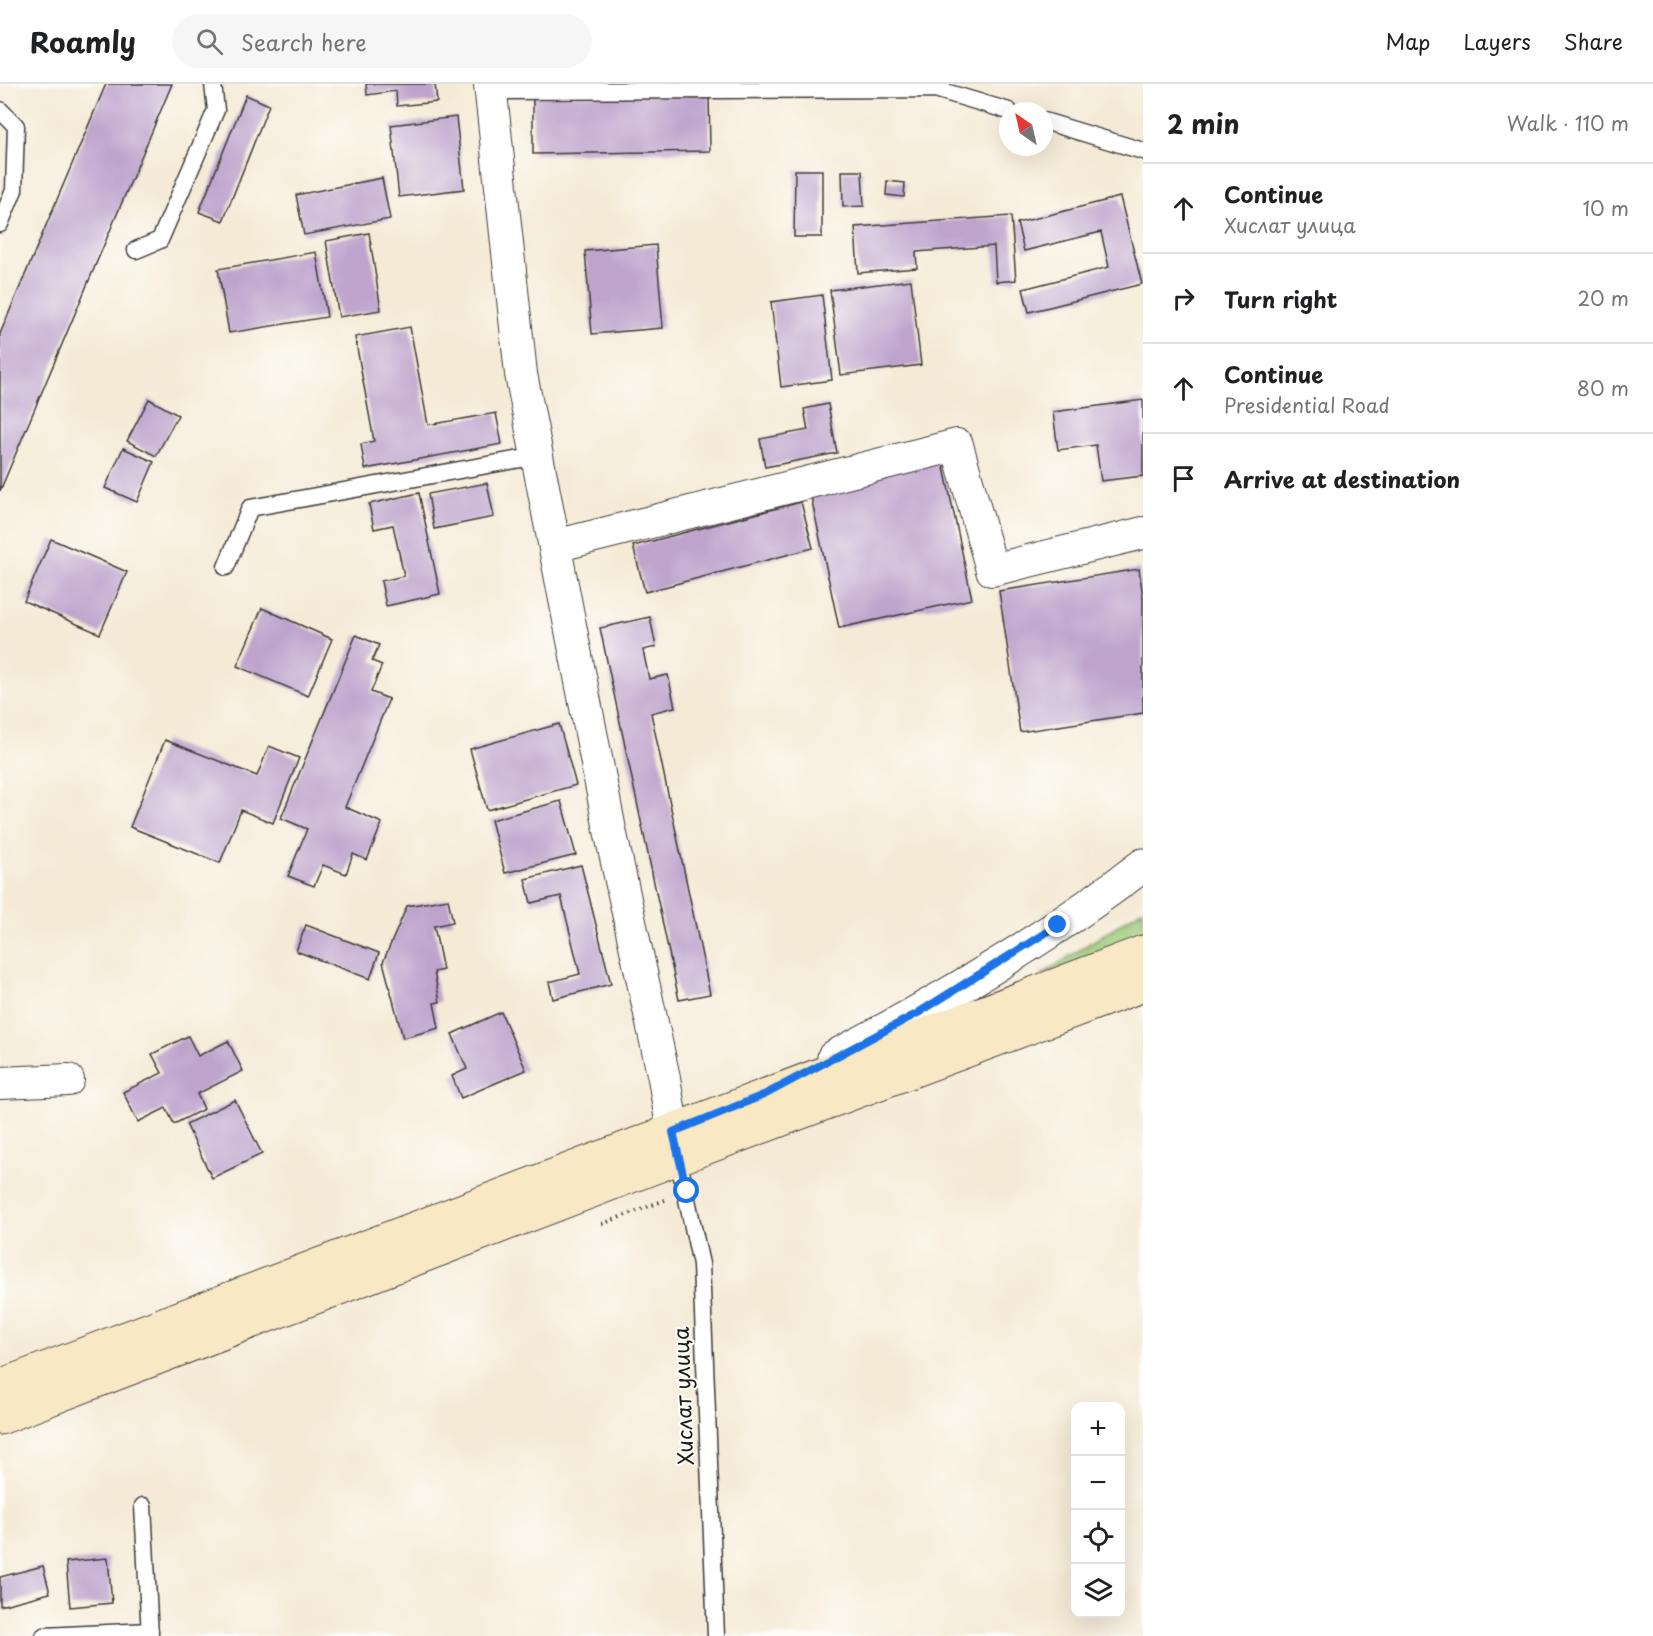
<!DOCTYPE html>
<html lang="en">
<head>
<meta charset="utf-8">
<style>
	:root { --surface:#fff; --page:#f6f6f6; --text:#202124; --muted:#757577; --line:#e0e0e0 }
	body { margin:0; font-family:"Playpen Sans",sans-serif; background:var(--page); color:var(--text) }
	.controls { position:absolute; right:18px; bottom:18px; display:grid; overflow:hidden; border-radius:12px; box-shadow:0 6px 24px #0002 }
	.controls button { width:54px; height:54px; display:grid; place-items:center; padding:0; border:0; border-bottom:2px solid var(--line); background:var(--surface); color:var(--text); font:30px sans-serif }
	.compass { position:absolute; left:999px; top:18px; width:54px; height:54px; border-radius:50%; background:var(--surface); box-shadow:0 6px 24px #0002; rotate:326deg }
	.stop { position:absolute; width:18px; height:18px; margin:-14px; border:4px solid #1a73e8; border-radius:50%; background:#fff }
	.stop.end { background:#1a73e8; border-color:#fff; box-shadow:0 2px 6px #0008 }
	.list { margin:0; padding:0; list-style:none }
	h2 { display:flex; justify-content:space-between; align-items:center; height:78px; margin:0; padding:0 24px; font-size:26px }
	h2 small { font-size:20px; font-weight:400; color:var(--muted) }
	.list li { display:grid; grid-template-columns:39px 1fr auto; gap:18px; align-items:center; box-sizing:border-box; height:90px; padding:0 24px; border-top:2px solid var(--line) }
	.list b { display:block; font-size:22px; white-space:nowrap }
	.list p { margin:0; font-size:20px; white-space:nowrap; color:var(--muted) }
	.list em { font-size:20px; font-style:normal; color:var(--muted) }
	.icon { flex:none; width:33px; height:33px; fill:none; stroke:currentColor; stroke-width:2; stroke-linecap:round; stroke-linejoin:round }
	.map { position:relative; flex:none; width:1143px; height:1552px; overflow:hidden }
	header { display:flex; align-items:center; gap:36px; box-sizing:border-box; height:84px; padding:0 30px; background:var(--surface); border-bottom:2px solid var(--line) }
	header strong { font-size:28px }
	nav { display:flex; gap:33px; margin-inline-start:auto; font-size:21px }
	.search { width:420px; height:54px; background:var(--page); display:flex; align-items:center; gap:15px; box-sizing:border-box; padding:0 21px; border-radius:33px; color:var(--muted); font-size:22px }
	main { display:flex }
	aside { flex:1; background:var(--surface) }
	.map>svg:first-child { display:block }
	.green { fill:#9bc775; stroke:#5c7248; stroke-width:1.5 }
	.building { fill:#bea4cd }
	.lines { fill:none; stroke-linecap:round; stroke-linejoin:round }
	.service-casing { stroke:#3d3b38; stroke-width:19 }
	.minor-casing { stroke:#3d3b38; stroke-width:34 }
	.tertiary-casing { stroke:#3d3b38; stroke-width:35 }
	.secondary-casing { stroke:#3d3b38; stroke-width:35 }
	.path { stroke:#3d3b38; stroke-width:4; stroke-dasharray:1.5 4.5; stroke-linecap:butt }
	.service { stroke:#fff; stroke-width:16 }
	.minor { stroke:#fff; stroke-width:32 }
	.tertiary { stroke:#fff; stroke-width:33 }
	.secondary { stroke:#f8e8c3; stroke-width:33 }
	.route { stroke:#1a73e8; stroke-width:8 }
	.labels { text-anchor:middle; stroke-width:4.5; stroke-linejoin:round; paint-order:stroke }
	.street-label { font-size:21px; fill:#1c1c1c; stroke:#fdfcf7 }
</style>
</head>
<body>
<header>
<strong>Roamly</strong>
<div class="search"><svg class="icon" aria-label="search" viewBox="0 0 24 24"><circle cx="10" cy="10" r="6"/><path d="M15 15l6 6"/></svg>Search here</div>
<nav><a>Map</a><a>Layers</a><a>Share</a></nav>
</header>
<main>
<div class="map">
<svg width="1143" height="1552" viewBox="0 0 1143 1552">
	<rect width="100%" height="100%" fill="#fdfcf7"/>
	<filter id="ink" filterUnits="userSpaceOnUse"><feTurbulence type="fractalNoise" baseFrequency=".0167" numOctaves="2"/><feDisplacementMap in="SourceGraphic" scale="12" xChannelSelector="R" yChannelSelector="G"/><feConvolveMatrix kernelMatrix="1 2 1 2 8 2 1 2 1" color-interpolation-filters="sRGB"/></filter>
	<filter id="wash" filterUnits="userSpaceOnUse"><feTurbulence type="fractalNoise" baseFrequency=".008" numOctaves="4" result="noise"/><feDisplacementMap in="SourceGraphic" scale="24" xChannelSelector="R" yChannelSelector="G"/><feGaussianBlur stdDeviation="1.35" result="paint"/><feColorMatrix in="noise" values="0 0 0 0 0 0 0 0 0 0 0 0 0 0 0 0 0 1.4 0 .05"/><feComposite in="paint" operator="in"/></filter>
	<g filter="url(#wash)">
		<rect width="100%" height="100%" fill="#f5ead6"/>
		<path class="green" d="M1143,825V854L1041,891Z"/>
		<g id="blocks">
			<g class="building">
				<path d="M106,0H172L0,407V250Z"/>
				<path d="M366,0H435L437,18L397,22L396,7L367,11Z"/>
				<path d="M709,9L710,67L533,70V12Z"/>
				<path d="M246,11L269,21L223,137L199,128Z"/>
				<path d="M456,33L464,105L399,113L391,41Z"/>
				<path d="M795,86H822V153H794Z"/>
				<path d="M842,87H862L864,122L843,123Z"/>
				<path d="M382,94L390,135L304,151L296,111Z"/>
				<path d="M887,97L905,99L904,113L886,111Z"/>
				<path d="M1120,113L1142,200L1029,228L1023,205L1109,183L1101,148L1024,167L1017,139Z"/>
				<path d="M1011,132L1016,196L996,198L994,162L916,168L917,184L858,189L855,143Z"/>
				<path d="M369,149L381,226L339,233L326,157Z"/>
				<path d="M656,161L663,244L592,250L585,167Z"/>
				<path d="M316,168L327,233L229,249L218,185Z"/>
				<path d="M911,196L921,281L841,291L830,206Z"/>
				<path d="M822,211L832,296L781,303L771,218Z"/>
				<path d="M410,243L428,341L496,329L502,360L365,385L361,360L374,357L355,253Z"/>
				<path d="M149,315L178,331L156,372L127,357Z"/>
				<path d="M1143,316V392L1101,397L1096,361L1058,366L1053,328Z"/>
				<path d="M828,320L837,369L765,383L760,355L808,346L804,325Z"/>
				<path d="M123,364L154,378L137,418L105,404Z"/>
				<path d="M942,374L972,515L839,544L809,403Z"/>
				<path d="M487,399L494,433L434,445L428,410Z"/>
				<path d="M419,409L440,510L386,522L381,497L404,492L393,441L374,445L369,420Z"/>
				<path d="M801,418L813,464L645,508L633,462Z"/>
				<path d="M51,455L127,488L100,550L24,517Z"/>
				<path d="M1139,485L1143,513V629L1020,648L999,507Z"/>
				<path d="M262,524L332,555L308,612L237,582Z"/>
				<path d="M650,533L656,563L643,566L649,595L668,591L675,623L651,629L710,910L679,916L600,544Z"/>
				<path d="M356,551L379,561L372,577L382,581L371,608L389,615L345,723L382,739L367,776L353,770L346,790L323,781L314,802L288,792L307,745L281,734Z"/>
				<path d="M559,640L576,701L487,726L470,665Z"/>
				<path d="M165,656L257,692L269,662L299,674L273,739L241,726L220,779L130,743Z"/>
				<path d="M561,717L576,771L505,789L491,736Z"/>
				<path d="M581,781L611,900L553,915L549,898L580,890L561,812L531,819L525,795Z"/>
				<path d="M448,815L453,838L434,842L443,886L434,888L440,918L434,919L439,944L403,954L383,878L407,822Z"/>
				<path d="M306,841L379,869L370,895L296,867Z"/>
				<path d="M501,928L526,986L461,1014L452,992L467,985L452,950Z"/>
				<path d="M188,952L198,972L228,957L243,987L197,1010L204,1025L174,1040L166,1024L138,1038L123,1008L162,989L152,970Z"/>
				<path d="M235,1016L262,1070L212,1094L186,1040Z"/>
				<path d="M108,1474L112,1519L70,1523L66,1478Z"/>
				<path d="M43,1482L50,1509L0,1522V1493Z"/>
			</g>
		</g>
	</g>
	<g filter="url(#ink)">
		<use href="#blocks" fill-opacity="0" stroke="#3d3b38" stroke-width="1.5"/>
		<g class="lines">
			<g class="service-casing">
				<g id="service">
					<path d="M490,7L935,5L1009,27"/>
					<path d="M0,26L16,42L14,106L0,140"/>
					<path d="M1044,37L1143,67"/>
					<path d="M136,166L160,156L216,26L213,0"/>
					<path d="M226,483L250,424L537,372"/>
					<path d="M678,1074L701,1180L716,1552"/>
					<path d="M143,1422L150,1552"/>
					<path d="M44,1552L150,1547"/>
				</g>
			</g>
			<g class="minor-casing">
				<g id="minor">
					<path d="M490,0L521,290L610,746L664,994L677,1073"/>
					<path d="M555,462L957,361L992,486L1143,449"/>
					<path d="M0,999L68,996"/>
				</g>
			</g>
			<g class="tertiary-casing">
				<path id="tertiary" d="M834,973C941,917 1047,855 1143,781"/>
			</g>
			<g class="secondary-casing">
				<g id="secondary">
					<path d="M0,1302L1143,868"/>
					<path d="M0,1334L678,1074L1143,901"/>
				</g>
			</g>
			<path class="path" d="M602,1140L665,1116"/>
			<use href="#service" class="service"/>
			<use href="#minor" class="minor"/>
			<use href="#tertiary" class="tertiary"/>
			<use href="#secondary" class="secondary"/>
		</g>
	</g>
	<g class="lines" filter="url(#ink)">
		<path class="route" d="M687,1107L673,1048L766,1010L918,929L1058,841"/>
	</g>
	<g class="labels">
		<g class="street-label">
			<text transform="translate(684 1312) rotate(-92)" y="7">Хислат улица</text>
		</g>
	</g>
</svg>
<div class="controls">
<button>+</button>
<button>−</button>
<button><svg class="icon" aria-label="locate" viewBox="0 0 24 24"><circle cx="12" cy="12" r="6"/><path d="M12 2v4M12 18v4M2 12h4M18 12h4"/></svg></button>
<button><svg class="icon" aria-label="layers" viewBox="0 0 24 24"><path d="M12 4l9 5-9 5-9-5zM3 14l9 5 9-5"/></svg></button>
</div>
<svg class="compass" viewBox="-18 -18 36 36"><path d="M0-13l5 13h-10z" fill="#e53935"/><path d="M0 13l5-13h-10z" fill="#757577"/></svg>
<div class="stop" style="left:687px;top:1107px"></div>
<div class="stop end" style="left:1058px;top:841px"></div>
</div>
<aside>
<h2>2 min<small>Walk · 110 m</small></h2>
<ul class="list">
<li><svg class="icon" aria-label="ahead" viewBox="0 0 24 24"><path d="M12 20V5M6 11l6-6 6 6"/></svg><div><b>Continue</b><p>Хислат улица</p></div><em>10 m</em></li>
<li><svg class="icon" aria-label="right" viewBox="0 0 24 24"><path d="M7 20v-9h11M14 6l5 5-5 5"/></svg><div><b>Turn right</b></div><em>20 m</em></li>
<li><svg class="icon" aria-label="ahead" viewBox="0 0 24 24"><path d="M12 20V5M6 11l6-6 6 6"/></svg><div><b>Continue</b><p>Presidential Road</p></div><em>80 m</em></li>
<li><svg class="icon" aria-label="arrive" viewBox="0 0 24 24"><path d="M6 21V4h12l-3 4 3 4H6"/></svg><div><b>Arrive at destination</b></div></li>
</ul>
</aside>
</main>
</body>
</html>
